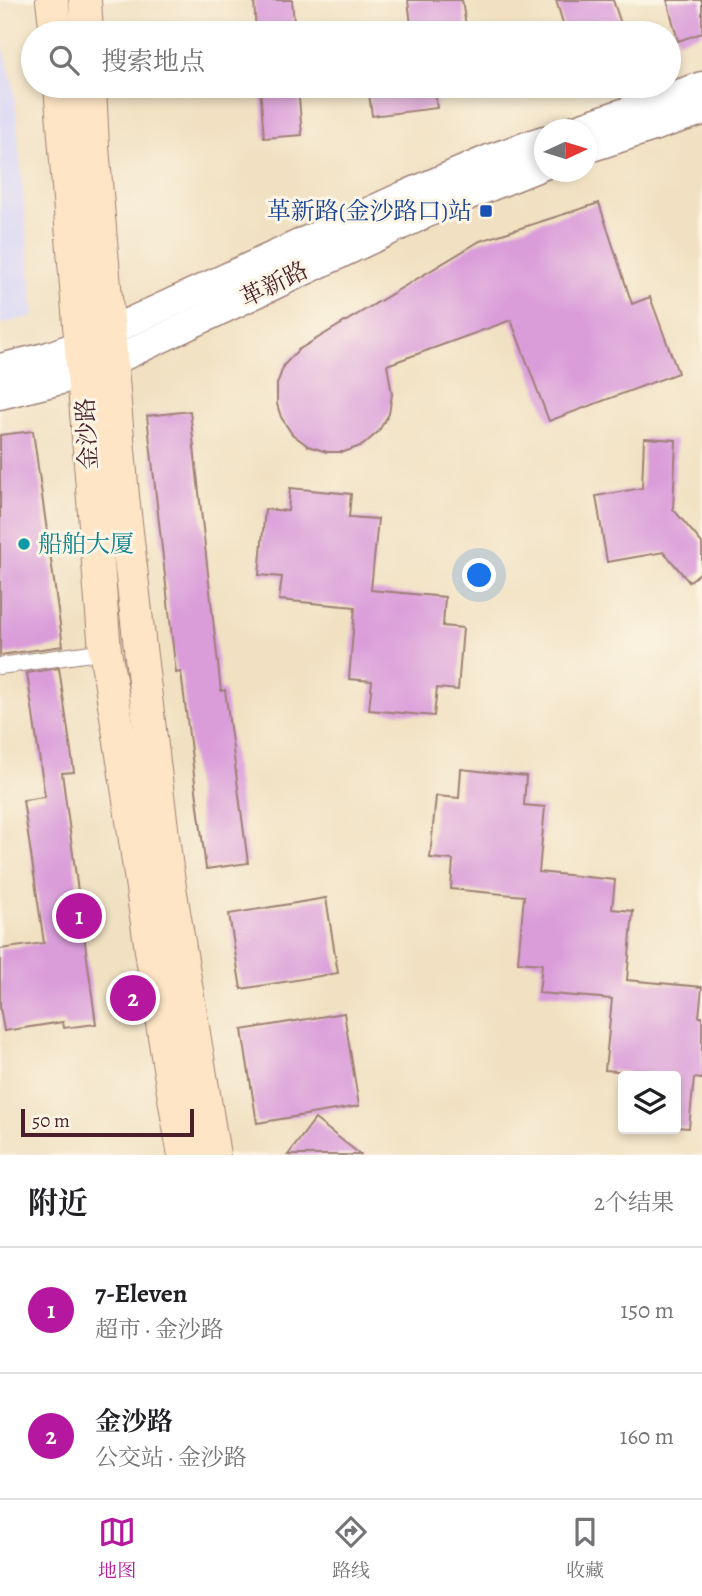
<!DOCTYPE html>
<html lang="zh">
<head>
<meta charset="utf-8">
<style>
	:root { --surface:#fff; --page:#f6f6f6; --text:#202124; --muted:#757577; --line:#e0e0e0; --accent:#b5179e }
	body { margin:0; font-family:Alegreya,"Noto Serif SC",serif; background:var(--page); color:var(--text) }
	.controls { position:absolute; right:21px; bottom:21px; display:grid; overflow:hidden; border-radius:7px; box-shadow:0 4px 10px #0003 }
	.controls button { width:63px; height:63px; display:grid; place-items:center; padding:0; border:0; border-bottom:2px solid var(--line); background:var(--surface); color:var(--text); font:35px sans-serif }
	.compass { position:absolute; left:534px; top:119px; width:63px; height:63px; border-radius:50%; background:var(--surface); box-shadow:0 4px 10px #0003; rotate:86deg }
	.scale { position:absolute; left:21px; bottom:18px; width:173px; box-sizing:border-box; padding-left:7px; border:4px solid #4a1f2b; border-top:0; font-size:19px; line-height:24px; white-space:nowrap; color:#4a1f2b; -webkit-text-stroke:5px #fcf5e5; paint-order:stroke }
	.you { position:absolute; left:480px; top:576px; width:24px; height:24px; margin:-18px; border:5px solid #fff; border-radius:50%; background:#1a73e8; box-shadow:0 0 0 10px #1a73e833 }
	.badge { display:grid; place-items:center; width:46px; height:46px; border-radius:50%; background:var(--accent); color:#fff; font-size:23px; font-weight:700 }
	.pin { position:absolute; translate:-50% -50%; border:4px solid #fff; box-shadow:0 2px 7px #0006 }
	.list { margin:0; padding:0; list-style:none }
	h2 { display:flex; justify-content:space-between; align-items:center; height:91px; margin:0; padding:0 28px; font-size:30px }
	h2 small { font-size:23px; font-weight:400; color:var(--muted) }
	.list li { display:grid; grid-template-columns:46px 1fr auto; gap:21px; align-items:center; box-sizing:border-box; height:126px; padding:0 28px; border-top:2px solid var(--line) }
	.list b { display:block; font-size:26px; white-space:nowrap }
	.list p { margin:0; font-size:23px; white-space:nowrap; color:var(--muted) }
	.list em { font-size:23px; font-style:normal; color:var(--muted) }
	.icon { flex:none; width:38px; height:38px; fill:none; stroke:currentColor; stroke-width:2; stroke-linecap:round; stroke-linejoin:round }
	.map { position:relative; flex:none; width:702px; height:1155px; overflow:hidden }
	.search { position:absolute; background:var(--surface); box-shadow:0 4px 10px #0003; left:21px; right:21px; top:21px; height:77px; display:flex; align-items:center; gap:18px; box-sizing:border-box; padding:0 24px; border-radius:38px; color:var(--muted); font-size:26px }
	.sheet { height:343px; background:var(--surface) }
	nav { display:flex; justify-content:space-around; align-items:center; box-sizing:border-box; height:98px; border-top:2px solid var(--line); background:var(--surface); font-size:19px; color:var(--muted) }
	nav a { display:grid; justify-items:center; gap:4px }
	nav .on { color:var(--accent) }
	.map>svg:first-child { display:block }
	.built { fill:#d9d7f7 }
	.building { fill:#da9dda }
	.lines { fill:none; stroke-linecap:round; stroke-linejoin:round }
	.pedestrian-casing { stroke:#9e8076; stroke-width:18 }
	.tertiary-casing { stroke:#9e8076; stroke-width:31 }
	.secondary-casing { stroke:#9e8076; stroke-width:34 }
	.pedestrian { stroke:#fff; stroke-width:16 }
	.tertiary { stroke:#fff; stroke-width:28 }
	.secondary { stroke:#fee5c5; stroke-width:32 }
	.transit-dot { fill:#1a4fb4; stroke:#fcf5e5; stroke-width:2.5 }
	.culture-dot { fill:#0f9aa8; stroke:#fcf5e5; stroke-width:2.5 }
	.labels { text-anchor:middle; stroke-width:6; stroke-linejoin:round; paint-order:stroke }
	.transit-label { font-size:24px; fill:#164399; stroke:#fcf5e5; text-anchor:end }
	.street-label { font-size:24px; fill:#4a1f2b; stroke:#fcf5e5 }
	.culture-label { font-size:24px; fill:#0d838f; stroke:#fcf5e5; text-anchor:start }
</style>
</head>
<body>
<div class="map">
<svg width="702" height="1155" viewBox="0 0 702 1155">
	<rect width="100%" height="100%" fill="#fcf5e5"/>
	<filter id="ink" filterUnits="userSpaceOnUse"><feTurbulence type="fractalNoise" baseFrequency=".0143" numOctaves="2"/><feDisplacementMap in="SourceGraphic" scale="14" xChannelSelector="R" yChannelSelector="G"/><feConvolveMatrix kernelMatrix="1 2 1 2 8 2 1 2 1" color-interpolation-filters="sRGB"/></filter>
	<filter id="wash" filterUnits="userSpaceOnUse"><feTurbulence type="fractalNoise" baseFrequency=".00686" numOctaves="4" result="noise"/><feDisplacementMap in="SourceGraphic" scale="28" xChannelSelector="R" yChannelSelector="G"/><feGaussianBlur stdDeviation="1.57" result="paint"/><feColorMatrix in="noise" values="0 0 0 0 0 0 0 0 0 0 0 0 0 0 0 0 0 1.4 0 .05"/><feComposite in="paint" operator="in"/></filter>
	<g filter="url(#wash)">
		<rect width="100%" height="100%" fill="#f1e1c2"/>
		<path class="built" d="M0,34L14,89L34,316L0,324Z"/>
		<g id="blocks">
			<g class="building">
				<path d="M254,0H292L295,33H256Z"/>
				<path d="M408,0H462L467,33H412Z"/>
				<path d="M556,0H613L624,33H566Z"/>
				<path d="M667,0H702V33L678,41Z"/>
				<path d="M260,86H298L302,135L264,138Z"/>
				<path d="M368,86H434L437,108L372,116Z"/>
				<path d="M599,203L632,304L650,297L678,373L549,421L511,320L387,365L392,394L389,414L378,432L363,445L344,452H327L308,446L292,434L281,417L277,404V384L284,365L298,350L480,241Z"/>
				<path d="M190,411L221,691L225,690L248,863L206,869L181,672L176,673L147,416Z"/>
				<path d="M33,431L63,646L0,655V435Z"/>
				<path d="M644,438L676,440L673,509L702,543V571L689,582L664,552L607,562L596,496L642,488Z"/>
				<path d="M290,488L351,494L349,517L378,519L371,590L445,597L443,626L463,628L458,690L437,688L434,716L369,710L372,681L349,679L355,607L279,600L282,577L259,575L265,509L288,511Z"/>
				<path d="M59,668L74,772L62,773L96,1024L64,1028L63,1022L4,1031L0,1008V949L44,943L23,800L45,797L27,673Z"/>
				<path d="M461,769L526,776L524,805L545,807L539,872L615,880L612,909L633,911L627,980L702,987L699,1017H702V1079L694,1078L689,1128L676,1127V1076H628L629,1072L605,1070L612,999L539,993L542,964L518,962L524,896L451,889L453,860L430,858L436,796L459,798Z"/>
				<path d="M326,898L338,973L241,989L229,914Z"/>
				<path d="M344,1013L359,1106L257,1123L242,1030Z"/>
				<path d="M315,1119L361,1155H288Z"/>
			</g>
		</g>
	</g>
	<g filter="url(#ink)">
		<use href="#blocks" fill-opacity="0" stroke="#9e8076" stroke-width="2"/>
		<g class="lines">
			<g class="pedestrian-casing">
				<path id="pedestrian" d="M0,666L105,651"/>
			</g>
			<g class="tertiary-casing">
				<g id="tertiary">
					<path d="M573,130L702,86"/>
					<path d="M586,149L702,111"/>
					<path d="M0,368L49,356L82,344L403,196L489,159L544,140"/>
					<path d="M0,395L61,380L113,361L442,206L544,165"/>
				</g>
			</g>
			<g class="secondary-casing">
				<g id="secondary">
					<path d="M52,0L56,33"/>
					<path d="M85,0L87,33"/>
					<path d="M60,86L105,651C135,819 153,988 184,1155"/>
					<path d="M90,86L93,147L123,496L140,648L167,869L214,1155"/>
				</g>
			</g>
			<use href="#pedestrian" class="pedestrian"/>
			<use href="#tertiary" class="tertiary"/>
			<use href="#secondary" class="secondary"/>
		</g>
	</g>
	<rect class="transit-dot" x="479" y="204" width="14" height="14" rx="3.5"/>
	<circle class="culture-dot" cx="24" cy="544" r="7"/>
	<g class="labels">
		<g class="transit-label">
			<text x="472" y="219">革新路(金沙路口)站</text>
		</g>
		<g class="street-label">
			<text transform="translate(274 284) rotate(-26)" y="8">革新路</text>
			<text transform="translate(87 434) rotate(-93)" y="8">金沙路</text>
		</g>
		<g class="culture-label">
			<text x="38" y="552">船舶大厦</text>
		</g>
	</g>
</svg>
<div class="controls">
<button><svg class="icon" aria-label="layers" viewBox="0 0 24 24"><path d="M12 4l9 5-9 5-9-5zM3 14l9 5 9-5"/></svg></button>
</div>
<svg class="compass" viewBox="-18 -18 36 36"><path d="M0-13l5 13h-10z" fill="#e53935"/><path d="M0 13l5-13h-10z" fill="#757577"/></svg>
<div class="scale">50 m</div>
<div class="you"></div>
<div class="pin badge" style="left:79px;top:916px">1</div>
<div class="pin badge" style="left:133px;top:998px">2</div>
<div class="search"><svg class="icon" aria-label="search" viewBox="0 0 24 24"><circle cx="10" cy="10" r="6"/><path d="M15 15l6 6"/></svg>搜索地点</div>
</div>
<section class="sheet">
<h2>附近<small>2个结果</small></h2>
<ul class="list">
<li><span class="badge">1</span><div><b>7-Eleven</b><p>超市 · 金沙路</p></div><em>150 m</em></li>
<li><span class="badge">2</span><div><b>金沙路</b><p>公交站 · 金沙路</p></div><em>160 m</em></li>
</ul>
</section>
<nav>
<a class="on"><svg class="icon" aria-label="map" viewBox="0 0 24 24"><path d="M3 6l6-2 6 2 6-2v14l-6 2-6-2-6 2zM9 4v14M15 6v14"/></svg>地图</a>
<a><svg class="icon" aria-label="directions" viewBox="0 0 24 24"><path d="M12 3l9 9-9 9-9-9zM9 14v-3h6M13 9l2 2-2 2"/></svg>路线</a>
<a><svg class="icon" aria-label="saved" viewBox="0 0 24 24"><path d="M7 4h10v16l-5-4-5 4z"/></svg>收藏</a>
</nav>
</body>
</html>
